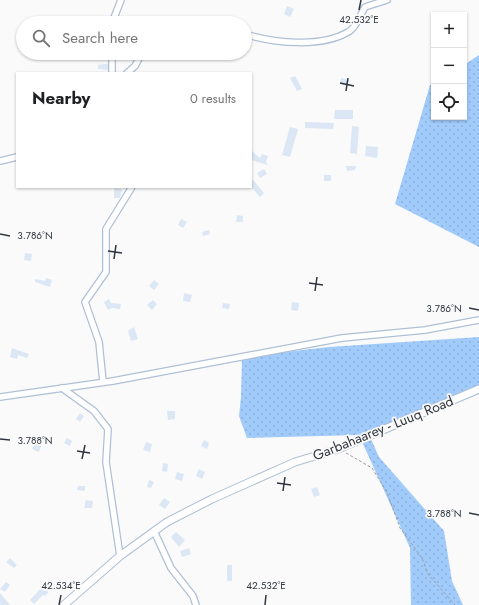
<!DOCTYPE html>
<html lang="en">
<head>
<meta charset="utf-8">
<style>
	:root { --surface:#fff; --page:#f6f6f6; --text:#202124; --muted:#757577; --line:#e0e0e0 }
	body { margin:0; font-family:Jost,sans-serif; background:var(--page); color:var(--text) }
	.controls { position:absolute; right:12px; top:12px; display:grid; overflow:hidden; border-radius:0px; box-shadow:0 1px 3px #0004 }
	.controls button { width:36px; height:36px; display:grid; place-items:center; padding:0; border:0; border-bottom:1px solid var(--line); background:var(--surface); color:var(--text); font:20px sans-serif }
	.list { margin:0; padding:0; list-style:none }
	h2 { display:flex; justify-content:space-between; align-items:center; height:52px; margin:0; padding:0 16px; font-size:17px }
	h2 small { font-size:13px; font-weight:400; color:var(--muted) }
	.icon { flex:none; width:22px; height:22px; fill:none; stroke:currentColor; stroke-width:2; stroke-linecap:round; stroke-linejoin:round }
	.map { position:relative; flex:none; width:479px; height:605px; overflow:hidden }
	.search { position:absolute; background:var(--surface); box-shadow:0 1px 3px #0004; left:16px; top:16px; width:236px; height:44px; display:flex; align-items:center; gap:10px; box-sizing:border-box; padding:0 14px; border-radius:22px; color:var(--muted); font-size:15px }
	.panel { position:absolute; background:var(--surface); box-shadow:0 1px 3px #0004; left:16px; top:72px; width:236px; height:116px; border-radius:0px }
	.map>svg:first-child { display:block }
	.grass { fill:url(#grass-dots) }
	.building { fill:#dce7f5 }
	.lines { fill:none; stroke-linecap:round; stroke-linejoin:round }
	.minor-casing { stroke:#aec0d6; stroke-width:8 }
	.tertiary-casing { stroke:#aec0d6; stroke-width:9 }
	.path { stroke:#9a9ea2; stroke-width:1; stroke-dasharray:3 2; stroke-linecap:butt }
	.minor { stroke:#fff; stroke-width:5.5 }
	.tertiary { stroke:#fff; stroke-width:7 }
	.ticks { fill:none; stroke:#303740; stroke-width:1.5 }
	.labels { text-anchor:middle; stroke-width:3.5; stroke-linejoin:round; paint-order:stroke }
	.street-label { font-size:14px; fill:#303740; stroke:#fafafa }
	.ticks-label { font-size:10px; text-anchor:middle; fill:#303740; stroke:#fafafa; stroke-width:3.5; stroke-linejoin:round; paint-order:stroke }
</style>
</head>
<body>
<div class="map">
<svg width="479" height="605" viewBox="0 0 479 605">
	<defs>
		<pattern id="grass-dots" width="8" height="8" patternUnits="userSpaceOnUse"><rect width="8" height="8" fill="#a1cbfb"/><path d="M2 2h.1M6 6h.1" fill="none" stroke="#8bafd8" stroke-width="1.8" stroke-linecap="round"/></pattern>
	</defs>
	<rect width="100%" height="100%" fill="#fafafa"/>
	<g class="grass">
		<path d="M479,55V247L395,204L430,85L434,83V117H464V65Z"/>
		<path d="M479,337V394L438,407L370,437L379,457L444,531L452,581L463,605H411L410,548L359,435L247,438L239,416L241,397L242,357L329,347Z"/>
	</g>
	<g class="building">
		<path d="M287,6L294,9L290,17L284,14Z"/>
		<path d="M104,64H108V70L98,69V65Z"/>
		<path d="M295,76L302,89L297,91L290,78Z"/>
		<path d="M341,78L349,80L348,86L340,84Z"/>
		<path d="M335,110H353V119H334Z"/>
		<path d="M305,122L334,123L333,129L305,128Z"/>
		<path d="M352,126L359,127L357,154L350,153Z"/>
		<path d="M290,127L298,129L290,157L282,155Z"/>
		<path d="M366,146L378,147L377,158L365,156Z"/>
		<path d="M251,150L260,158L262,154L268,156L266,162L268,165L251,160Z"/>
		<path d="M346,166H356L355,170L347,171Z"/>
		<path d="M264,169L267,174L260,178L257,173Z"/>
		<rect x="324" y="175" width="7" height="6"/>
		<path d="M253,180L264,193L260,197L251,187V182Z"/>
		<path d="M114,188L122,189L120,198H114Z"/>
		<path d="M237,215L243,216V222H236Z"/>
		<path d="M181,219L187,222L183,228L178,225Z"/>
		<path d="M209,230L210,234L203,236L202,232Z"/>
		<path d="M25,253L32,254L31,261L24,260Z"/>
		<path d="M46,278L52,280L50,287L35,282V279L45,281Z"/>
		<path d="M154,280L159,284L154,290L149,286Z"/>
		<path d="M184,293L192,295L190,302L183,301Z"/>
		<path d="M109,299L111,303L121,304L120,309L112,308L108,310L104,302Z"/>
		<path d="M153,300L157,304L152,310L147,305Z"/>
		<path d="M292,302L299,303L298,311L291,310Z"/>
		<path d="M223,303L230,304L229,309L222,308Z"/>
		<path d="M134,327L138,339L131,341L128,331Z"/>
		<path d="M12,348L29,354L27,358L18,355L17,359L10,357Z"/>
		<path d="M167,411H175V419L168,420Z"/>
		<path d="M80,413L84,416L80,422L76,419Z"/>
		<path d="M67,438L72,441L70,446L64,443Z"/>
		<path d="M204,440L209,443L207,449L201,446Z"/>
		<path d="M146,442L152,444L150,452L143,450Z"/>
		<path d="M34,443L41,446L39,452L32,449Z"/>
		<path d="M163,463L168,464L167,472L162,471Z"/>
		<path d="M199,469L205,472L202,479L196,476Z"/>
		<path d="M177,472L184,474L182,481L175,479Z"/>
		<path d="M149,480L154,482L151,488L147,487Z"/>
		<path d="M78,486H85V491L77,490Z"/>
		<path d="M317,487L320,495L314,497L311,489Z"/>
		<path d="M164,498L170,502L165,509L159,505Z"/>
		<path d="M86,500L93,501L92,508H84Z"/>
		<path d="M176,532L185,540L179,547L171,537Z"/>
		<path d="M189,548L191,554L182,557L180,551Z"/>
		<path d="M10,558L17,565L14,568L6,562Z"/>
		<rect x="227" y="565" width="5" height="16"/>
		<path d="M6,582L10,585L5,592L0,589Z"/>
		<path d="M42,587L49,592L45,596L43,595L34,604L30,600Z"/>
		<path d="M0,593L10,605H0Z"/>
	</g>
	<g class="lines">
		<g class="minor-casing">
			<g id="minor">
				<path d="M112,23L121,0"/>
				<path d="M184,23L188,21L201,23"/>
				<path d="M245,34C274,43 321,48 348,32C355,29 361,14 365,7L387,0"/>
				<path d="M112,53V73"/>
				<path d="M127,73L135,66L142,53"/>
				<path d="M0,161L17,157"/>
				<path d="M103,382L99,342L85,302L106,272V229L132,187"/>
				<path d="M62,388L94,411L108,429L106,462L120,556"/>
				<path d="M0,397L113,381L342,338L425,330L479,320"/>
				<path d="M154,531L171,568L193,596L196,605"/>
			</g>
		</g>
		<g class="tertiary-casing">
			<path id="tertiary" d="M64,605L120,556L167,522L212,499L295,462L338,449L479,389"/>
		</g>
		<path class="path" d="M346,453L372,468L387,492L400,528L422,558L428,574L455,605"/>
		<use href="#minor" class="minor"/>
		<use href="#tertiary" class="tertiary"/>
	</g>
	<path class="ticks" d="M359,10L361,0M340,83L354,86M346,91L348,78M0,234L10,236M108,251L122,253M114,259L116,245M309,283L323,285M315,291L317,277M469,308L479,310M0,439L10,440M77,451L90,453M82,459L85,445M277,483L291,485M283,491L285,477M469,513L479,515M59,605L61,595M265,605L266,595"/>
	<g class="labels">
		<g class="street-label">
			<text transform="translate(383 428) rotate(-22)" y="5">Garbahaarey - Luuq Road</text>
		</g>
	</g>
	<g class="ticks-label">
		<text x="359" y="23">42.532°E</text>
		<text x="35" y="239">3.786°N</text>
		<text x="444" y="312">3.786°N</text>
		<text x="35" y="444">3.788°N</text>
		<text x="444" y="517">3.788°N</text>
		<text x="61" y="589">42.534°E</text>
		<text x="266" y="589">42.532°E</text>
	</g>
</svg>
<div class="controls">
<button>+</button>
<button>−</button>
<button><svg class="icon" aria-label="locate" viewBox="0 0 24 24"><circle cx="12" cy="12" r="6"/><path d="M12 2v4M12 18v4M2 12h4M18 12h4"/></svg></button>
</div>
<div class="search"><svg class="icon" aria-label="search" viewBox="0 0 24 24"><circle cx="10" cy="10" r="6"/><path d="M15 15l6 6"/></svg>Search here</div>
<section class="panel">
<h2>Nearby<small>0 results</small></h2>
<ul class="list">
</ul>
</section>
</div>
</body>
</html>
